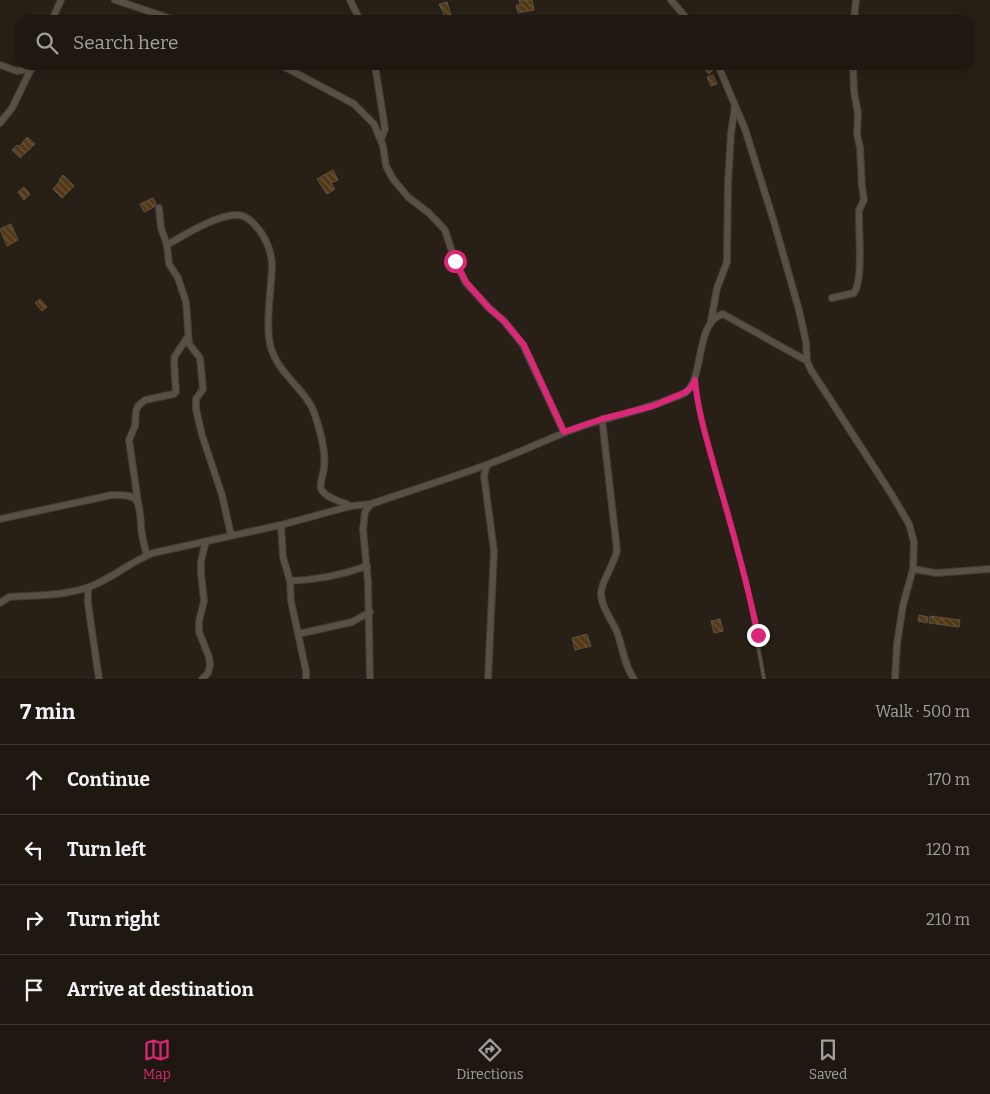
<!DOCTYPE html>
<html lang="en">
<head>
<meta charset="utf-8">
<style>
	:root { --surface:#1e1810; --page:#2b251e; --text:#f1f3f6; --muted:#a1a09f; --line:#3c3730; --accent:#db2777 }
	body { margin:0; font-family:Bitter,serif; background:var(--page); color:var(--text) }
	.stop { position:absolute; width:15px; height:15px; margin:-11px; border:4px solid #db2777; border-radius:50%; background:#fff }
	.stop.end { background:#db2777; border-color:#fff; box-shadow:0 1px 5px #0008 }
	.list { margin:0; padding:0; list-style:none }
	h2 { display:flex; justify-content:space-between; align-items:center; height:65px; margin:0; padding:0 20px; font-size:21px }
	h2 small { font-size:16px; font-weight:400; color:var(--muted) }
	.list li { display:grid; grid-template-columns:32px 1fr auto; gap:15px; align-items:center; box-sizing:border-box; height:70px; padding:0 20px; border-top:1px solid var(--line) }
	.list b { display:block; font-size:19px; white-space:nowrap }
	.list em { font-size:16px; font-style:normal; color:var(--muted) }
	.icon { flex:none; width:28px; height:28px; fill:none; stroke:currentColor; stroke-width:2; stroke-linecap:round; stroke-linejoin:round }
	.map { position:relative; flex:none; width:990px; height:679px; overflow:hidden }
	.search { position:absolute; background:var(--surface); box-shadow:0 5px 20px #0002; left:15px; right:15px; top:15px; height:55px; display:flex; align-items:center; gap:12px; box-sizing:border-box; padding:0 18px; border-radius:15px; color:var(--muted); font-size:19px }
	.sheet { height:345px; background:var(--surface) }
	nav { display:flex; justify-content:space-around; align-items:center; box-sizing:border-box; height:70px; border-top:1px solid var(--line); background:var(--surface); font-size:14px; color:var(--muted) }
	nav a { display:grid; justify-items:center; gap:2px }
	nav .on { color:var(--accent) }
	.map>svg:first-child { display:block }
	.building { fill:url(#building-back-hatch); stroke:#5b5247 }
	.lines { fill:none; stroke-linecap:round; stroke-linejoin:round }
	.service-casing { stroke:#433c36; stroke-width:4.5 }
	.minor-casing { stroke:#433c36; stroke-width:8 }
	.service { stroke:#595045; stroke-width:3 }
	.minor { stroke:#595045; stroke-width:6 }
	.route { stroke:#db2777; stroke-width:6 }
</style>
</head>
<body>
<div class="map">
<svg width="990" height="679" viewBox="0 0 990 679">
	<defs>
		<pattern id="building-back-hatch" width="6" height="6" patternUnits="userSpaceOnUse" patternTransform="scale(1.25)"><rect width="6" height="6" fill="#533815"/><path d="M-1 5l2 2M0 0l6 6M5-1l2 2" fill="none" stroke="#6b5436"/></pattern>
	</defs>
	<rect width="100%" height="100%" fill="#282016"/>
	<g class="building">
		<path d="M519,0H532L534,10L518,13L516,5H520Z"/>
		<path d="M447,2L451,15L445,17L439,4Z"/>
		<path d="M708,65H713L714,69L709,74L704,69Z"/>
		<path d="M713,75L717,84L711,86L707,77Z"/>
		<path d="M27,137L35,144L20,158L12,150L17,145L19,147Z"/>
		<path d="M333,170L338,180L331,183L335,189L327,194L317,179Z"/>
		<path d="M63,175L74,186L62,198L53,189L60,181L59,180Z"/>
		<path d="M24,187L30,194L24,200L18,192Z"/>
		<path d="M153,198L156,204L154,207L144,212L140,204Z"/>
		<path d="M11,224L18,240L7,246L0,229Z"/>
		<path d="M40,299L47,307L42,311L35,303Z"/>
		<path d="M919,615L928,617L927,623L918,621Z"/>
		<path d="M930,616L960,620L959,627L929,623Z"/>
		<path d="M720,619L723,631L714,633L711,621Z"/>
		<path d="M587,634L591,646L575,650L572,638Z"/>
	</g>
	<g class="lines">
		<g class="service-casing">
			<path id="service" d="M695,383L696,397L702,421L746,580L764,679"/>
		</g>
		<g class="minor-casing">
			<g id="minor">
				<path d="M115,0L175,20"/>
				<path d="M350,0L360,20"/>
				<path d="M671,0L688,20"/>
				<path d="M52,20L61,0"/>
				<path d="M854,20L856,0"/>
				<path d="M0,65L17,71L31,69"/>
				<path d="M281,65L354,104L374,124L383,146L386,166L393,179L408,197L429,213L445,230L455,261L466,283L489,308L504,321L523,345L564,432"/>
				<path d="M375,65L385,129L381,140"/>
				<path d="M718,65L745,129L774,222L799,310L806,342L807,361L811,370L892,495L909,524L914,542L913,569L903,605L897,644L895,679"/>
				<path d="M0,123L12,108L33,65"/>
				<path d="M159,208L161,228L167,245L169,264L178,278L186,302L189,344L200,358L203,389L196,399V409L202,435L222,495L231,535"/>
				<path d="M167,245C184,235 224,210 243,216C251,219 256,226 260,231C267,241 271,251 272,263C272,288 266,313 269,338C273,373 306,387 315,415C320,431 326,450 324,467C324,474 319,483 321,489C325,498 343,502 351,506"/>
				<path d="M832,298L854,293C863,280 859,236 859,219V210L864,200L862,187L860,147L857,135L858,113L854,92L853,65"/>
				<path d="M711,321L717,288L727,262L728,184L731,133L735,106"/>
				<path d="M602,419L617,550C615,563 601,582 601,593C601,607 612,620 617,632C623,648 624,665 634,679"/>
				<path d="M487,465L484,476L494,551L488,679"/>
				<path d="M138,502L129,440L135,426L136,411L138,406L145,400L174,394L176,392L174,361L175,356L187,338"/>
				<path d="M0,519L112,495C140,494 139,500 141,525C141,535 144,545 147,555"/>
				<path d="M281,525L283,557L290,581L291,601L306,671V679"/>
				<path d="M913,569L936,573L990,569"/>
				<path d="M290,581C317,580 342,575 367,566"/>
				<path d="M88,588V604L99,679"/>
				<path d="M0,603L9,597C35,595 64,596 89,587C112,579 131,561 153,553L281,525L351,506L371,504C409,491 448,479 486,465C519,453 551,437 585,425C614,416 644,410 672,398C676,397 682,395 686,392C704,380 695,321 723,314L807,361"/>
				<path d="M298,634L352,622L370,612"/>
				<path d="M202,679L208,673L210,665L209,657L199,632V621L204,601L201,573V561L206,541"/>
				<path d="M370,679L368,582L363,529L365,512L371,504"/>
			</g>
		</g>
		<use href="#service" class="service"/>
		<use href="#minor" class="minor"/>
	</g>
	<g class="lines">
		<path class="route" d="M455,261L466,282L489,308L504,321L524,345L564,432L602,419L653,406L686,392L692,386L695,380C698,414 709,447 718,480C733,531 747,582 758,635"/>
	</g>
</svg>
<div class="stop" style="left:455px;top:261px"></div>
<div class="stop end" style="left:758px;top:635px"></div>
<div class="search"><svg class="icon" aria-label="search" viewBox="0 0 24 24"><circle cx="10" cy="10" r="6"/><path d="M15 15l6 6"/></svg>Search here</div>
</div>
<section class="sheet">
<h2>7 min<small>Walk · 500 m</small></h2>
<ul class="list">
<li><svg class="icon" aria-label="ahead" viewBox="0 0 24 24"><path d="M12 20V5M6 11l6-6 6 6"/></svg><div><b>Continue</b></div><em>170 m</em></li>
<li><svg class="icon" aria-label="left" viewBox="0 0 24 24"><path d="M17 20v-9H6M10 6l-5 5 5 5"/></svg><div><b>Turn left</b></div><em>120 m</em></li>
<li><svg class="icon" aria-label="right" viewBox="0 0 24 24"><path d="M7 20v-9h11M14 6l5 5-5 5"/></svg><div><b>Turn right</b></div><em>210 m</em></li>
<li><svg class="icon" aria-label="arrive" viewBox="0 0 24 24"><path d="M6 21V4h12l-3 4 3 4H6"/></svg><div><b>Arrive at destination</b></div></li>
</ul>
</section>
<nav>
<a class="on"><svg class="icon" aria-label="map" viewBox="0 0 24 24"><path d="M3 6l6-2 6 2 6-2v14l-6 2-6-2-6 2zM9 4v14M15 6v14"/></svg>Map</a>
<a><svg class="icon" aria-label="directions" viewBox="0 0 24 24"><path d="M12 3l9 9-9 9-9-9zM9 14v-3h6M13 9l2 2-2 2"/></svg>Directions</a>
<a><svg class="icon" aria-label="saved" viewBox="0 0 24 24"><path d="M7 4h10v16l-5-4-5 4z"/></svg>Saved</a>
</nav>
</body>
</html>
